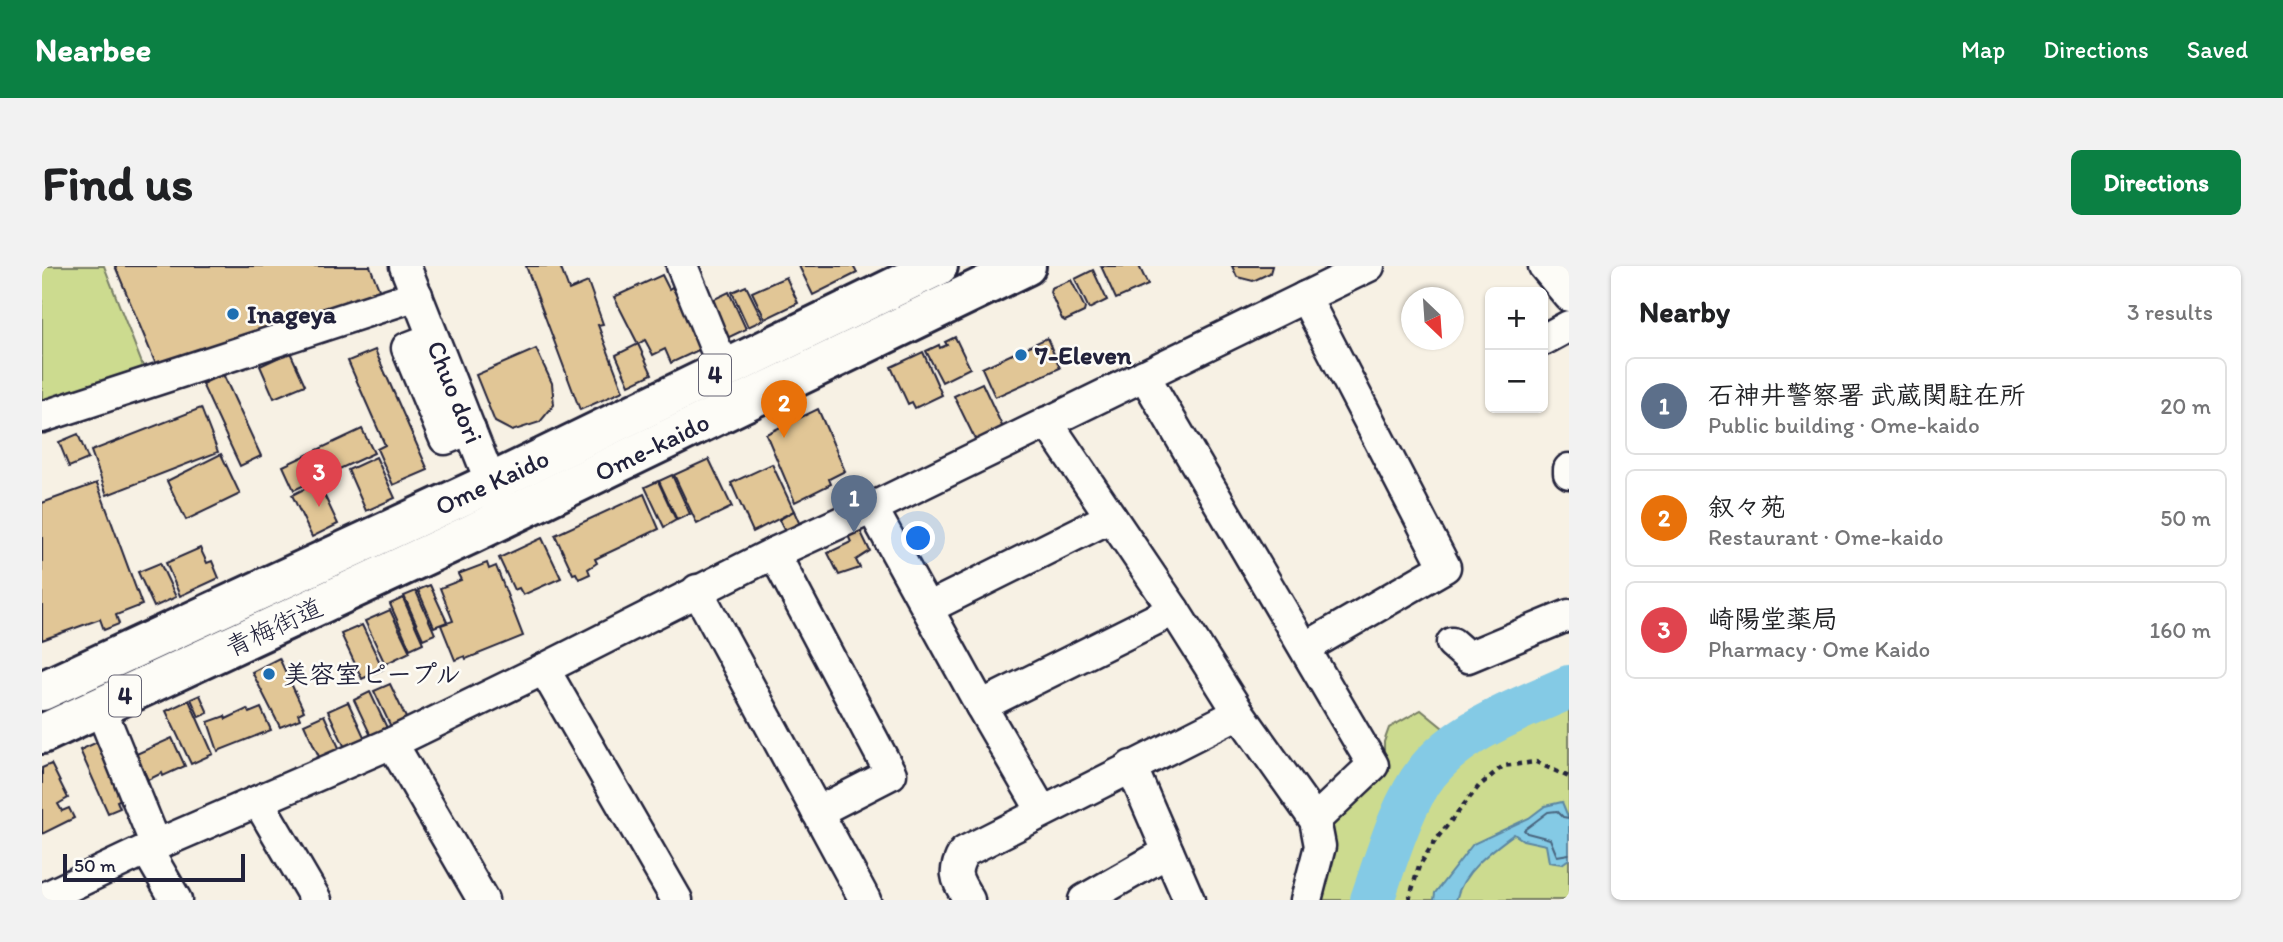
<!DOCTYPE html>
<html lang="en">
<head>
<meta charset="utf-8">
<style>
	:root { --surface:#fff; --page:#f2f2f2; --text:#202124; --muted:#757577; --line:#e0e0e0; --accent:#0b8043 }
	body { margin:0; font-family:Itim,"Klee One",sans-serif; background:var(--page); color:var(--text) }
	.controls { position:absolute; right:21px; top:21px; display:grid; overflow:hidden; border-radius:10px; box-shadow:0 2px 5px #0004 }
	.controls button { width:63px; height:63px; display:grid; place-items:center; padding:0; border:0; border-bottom:2px solid var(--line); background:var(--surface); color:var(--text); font:35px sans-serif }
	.compass { position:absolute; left:1359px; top:21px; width:63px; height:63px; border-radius:50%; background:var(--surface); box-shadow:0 2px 5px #0004; rotate:155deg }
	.scale { position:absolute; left:21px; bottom:18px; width:182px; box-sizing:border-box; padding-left:7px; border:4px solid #22223b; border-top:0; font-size:19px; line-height:24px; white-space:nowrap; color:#22223b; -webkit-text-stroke:5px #fdfcf7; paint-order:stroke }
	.you { position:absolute; left:877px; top:273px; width:24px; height:24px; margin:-18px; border:5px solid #fff; border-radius:50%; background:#1a73e8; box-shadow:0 0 0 10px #1a73e833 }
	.badge { display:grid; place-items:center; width:46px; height:46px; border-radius:50%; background:var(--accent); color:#fff; font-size:23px; font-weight:700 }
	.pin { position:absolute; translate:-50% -58px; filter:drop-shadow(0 2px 4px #0008) }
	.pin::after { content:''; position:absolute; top:37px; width:24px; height:21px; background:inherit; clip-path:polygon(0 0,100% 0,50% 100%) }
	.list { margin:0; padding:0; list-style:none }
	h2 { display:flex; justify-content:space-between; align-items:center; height:91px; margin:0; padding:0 28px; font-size:30px }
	h2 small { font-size:23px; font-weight:400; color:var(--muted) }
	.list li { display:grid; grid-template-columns:46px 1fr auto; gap:21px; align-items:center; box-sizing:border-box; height:98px; margin:0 14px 14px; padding:0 14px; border:2px solid var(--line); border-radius:10px }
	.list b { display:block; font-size:26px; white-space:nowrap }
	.list p { margin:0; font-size:23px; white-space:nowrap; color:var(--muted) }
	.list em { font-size:23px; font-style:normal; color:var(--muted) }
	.map { position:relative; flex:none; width:1527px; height:634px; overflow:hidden; border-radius:10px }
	header { display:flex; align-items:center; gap:42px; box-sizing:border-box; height:98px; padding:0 35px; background:var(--accent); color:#fff }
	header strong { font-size:33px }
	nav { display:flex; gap:38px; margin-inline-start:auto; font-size:24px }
	.intro { display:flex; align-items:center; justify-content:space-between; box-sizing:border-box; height:168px; padding:0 42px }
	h1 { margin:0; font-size:49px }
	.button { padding:18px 32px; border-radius:10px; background:var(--accent); color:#fff; font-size:24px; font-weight:700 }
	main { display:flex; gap:42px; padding:0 42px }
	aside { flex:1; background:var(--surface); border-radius:10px; box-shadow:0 2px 5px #0004 }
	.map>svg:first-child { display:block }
	.green { fill:#ccdb8f; stroke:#777e65; stroke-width:2 }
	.water { fill:#84cae5; stroke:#5d87a1; stroke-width:2 }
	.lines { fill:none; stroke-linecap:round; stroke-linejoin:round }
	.shore { stroke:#49657f; stroke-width:2 }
	.river { stroke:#84cae5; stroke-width:44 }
	.building { fill:#e1c696; stroke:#22223b; stroke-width:2 }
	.minor-casing { stroke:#22223b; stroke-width:35 }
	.major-casing { stroke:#22223b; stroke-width:44 }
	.path { stroke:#22223b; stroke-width:4.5; stroke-dasharray:5 5; stroke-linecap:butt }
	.minor { stroke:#fdfcf7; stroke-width:30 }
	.major { stroke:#fdfcf7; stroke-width:38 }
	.poi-dot { fill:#1f6fb2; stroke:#fdfcf7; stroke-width:2.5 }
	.labels { text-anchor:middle; stroke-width:5; stroke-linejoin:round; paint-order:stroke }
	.shield { fill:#fdfcf7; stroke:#646373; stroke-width:2 }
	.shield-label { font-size:24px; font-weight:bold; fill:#22223b }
	.poi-label { font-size:26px; font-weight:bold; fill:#22223b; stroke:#fdfcf7; text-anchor:start }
	.street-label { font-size:26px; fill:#22223b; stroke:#fdfcf7 }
</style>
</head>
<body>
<header>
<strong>Nearbee</strong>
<nav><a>Map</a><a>Directions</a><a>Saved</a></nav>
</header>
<div class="intro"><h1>Find us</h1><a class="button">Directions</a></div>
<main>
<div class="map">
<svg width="1527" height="634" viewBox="0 0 1527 634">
	<rect width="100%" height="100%" fill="#f7f1e4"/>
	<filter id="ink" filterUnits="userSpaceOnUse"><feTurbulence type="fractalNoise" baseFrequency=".0143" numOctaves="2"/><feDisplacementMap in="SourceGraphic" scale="14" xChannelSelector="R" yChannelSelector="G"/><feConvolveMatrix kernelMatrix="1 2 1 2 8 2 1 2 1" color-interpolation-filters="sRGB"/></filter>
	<g filter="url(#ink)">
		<g class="green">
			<path d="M0,0H62L104,108L0,144Z"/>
			<path d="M1527,433V634H1277L1287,557L1342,497V476L1347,462L1379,444L1427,483Z"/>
		</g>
		<path class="water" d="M1520,536L1527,553V593L1520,598L1507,596L1504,579L1481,574L1472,568C1449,585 1421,605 1414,634H1392L1393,627L1431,578L1487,552L1503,540Z"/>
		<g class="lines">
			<path class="shore" d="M1527,552L1521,551L1515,545L1506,546L1482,564L1485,567L1508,573L1515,590L1527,588"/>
			<path class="river" d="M1330,634C1344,594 1359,539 1385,506C1419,463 1479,443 1527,421"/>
		</g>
		<g class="building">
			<path d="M73,0H328L338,26L247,61L240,55L115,101Z"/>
			<path d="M484,0H518L527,24L546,16L561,58L556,59L581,125L538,144Z"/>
			<path d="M757,0H811L815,7L771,29Z"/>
			<path d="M1059,0H1097L1106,19L1074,33Z"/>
			<path d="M1190,0H1230L1228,7L1211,15L1195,11Z"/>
			<path d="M1051,4L1065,34L1047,43L1033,13Z"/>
			<path d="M620,9L627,23L630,21L663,81L629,97L623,83L611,89L603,74L596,78L572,31Z"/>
			<path d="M744,11L756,37L723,53L710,26Z"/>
			<path d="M1029,14L1043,42L1042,46L1023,55L1020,53L1008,26L1009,22Z"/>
			<path d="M704,20L721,54L706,61L690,26Z"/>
			<path d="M687,26L704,63L679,75L662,38Z"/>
			<path d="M913,71L928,102L900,116L884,85L897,79L898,82L905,79L903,76Z"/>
			<path d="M1005,72L1018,102L953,131L940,102Z"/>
			<path d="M596,78L610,108L587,119L574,89Z"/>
			<path d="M494,83L510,117L512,139L498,156L470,165L453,156L434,109Z"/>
			<path d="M333,84L386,204L351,219L335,183L343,179L306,95Z"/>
			<path d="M248,86L263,119L232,132L218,100Z"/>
			<path d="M881,86L900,129L873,142L870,136L866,138L849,101Z"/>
			<path d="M181,108L219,190L198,200L160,118Z"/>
			<path d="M940,117L962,164L935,177L912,130Z"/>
			<path d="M159,142L176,186L65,229L49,185Z"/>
			<path d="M776,143L803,205L787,213L789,218L753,236L724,168Z"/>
			<path d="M320,163L332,187L252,224L241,200Z"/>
			<path d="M36,168L46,193L27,201L17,176Z"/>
			<path d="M179,188L198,228L144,254L125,215Z"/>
			<path d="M334,191L353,232L324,245L306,204Z"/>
			<path d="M667,193L690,241L655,258L632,209Z"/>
			<path d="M730,198L752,245L711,266L689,217Z"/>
			<path d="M630,209L648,248L635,254L617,215Z"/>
			<path d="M616,215L634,254L622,261L603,221Z"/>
			<path d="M276,216L296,258L270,271L250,229Z"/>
			<path d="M55,217L100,339L74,349L77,358L62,364L58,353L0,374V237Z"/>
			<path d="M602,228L617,263L553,293L555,297L546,303L548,308L537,313L534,307L531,308L513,269Z"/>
			<path d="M752,245L759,261L744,268L737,254Z"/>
			<path d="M816,260L828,285L814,294L818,302L797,309L786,287L809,276L804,265Z"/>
			<path d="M500,272L519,312L481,329L477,322L472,324L457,292Z"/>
			<path d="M158,282L165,297L170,295L177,312L138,330L124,297Z"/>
			<path d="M118,297L134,331L112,341L96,306Z"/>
			<path d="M445,297L447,303L454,300L481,370L424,393L423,390L413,394L399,359L411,355L398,322L419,314L416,308Z"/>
			<path d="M388,319L405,356L392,361L376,324Z"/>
			<path d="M374,325L393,368L381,373L362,330Z"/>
			<path d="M361,332L381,377L368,383L348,338Z"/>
			<path d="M348,344L368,386L343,398L323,355Z"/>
			<path d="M320,359L341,403L320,413L299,368Z"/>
			<path d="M237,392L262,445L256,448L258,453L238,461L210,406Z"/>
			<path d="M348,418L366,456L350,463L332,425Z"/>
			<path d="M328,426L346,464L330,472L312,434Z"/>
			<path d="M158,429L166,447L157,451L149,433Z"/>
			<path d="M147,434L171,488L149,498L124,445Z"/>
			<path d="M306,436L324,475L304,484L286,445Z"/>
			<path d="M219,442L229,464L176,485L166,456L183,450L184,453L205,443L207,447Z"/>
			<path d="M282,449L299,486L279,495L262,458Z"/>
			<path d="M64,472L88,529L75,535L78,542L66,547L38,484Z"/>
			<path d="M130,472L143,500L121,510L120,507L106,514L102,505L98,507L90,490Z"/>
			<path d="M9,498L26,532L16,538L20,545L27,542L32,552L0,568V502Z"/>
		</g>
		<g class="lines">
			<g class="minor-casing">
				<g id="minor">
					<path d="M363,0L457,237"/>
					<path d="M640,0L673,81L686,103"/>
					<path d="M1502,0L1527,30"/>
					<path d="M1263,31L1403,301L1263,382"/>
					<path d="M391,72L365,82L403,173L428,163"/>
					<path d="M1501,74L1527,60"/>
					<path d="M1102,109L1331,499L1273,554"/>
					<path d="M0,151L375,29"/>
					<path d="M1005,156L1132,344L1197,447L1273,554L1278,580L1264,634"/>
					<path d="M1527,203V207"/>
					<path d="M830,242L939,440L1000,545"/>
					<path d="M732,287L849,508L775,546"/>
					<path d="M655,324L823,634"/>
					<path d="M886,342L1069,251"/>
					<path d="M1410,377L1426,391L1527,349"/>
					<path d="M502,403L635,634"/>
					<path d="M939,440L1132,344"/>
					<path d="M58,441L114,579"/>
					<path d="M350,477L441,634"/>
					<path d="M1089,500L1147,634"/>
					<path d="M216,535L274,634"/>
					<path d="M105,584L134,634"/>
					<path d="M0,633L114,579L350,477L502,403L732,287L830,242L1327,0"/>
					<path d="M927,634C915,613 909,608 922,586L1197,447"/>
					<path d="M1042,634L1126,586"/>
				</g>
			</g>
			<g class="major-casing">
				<g id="major">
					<path d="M0,425L449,217L896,0"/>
					<path d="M0,468L429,268L984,0"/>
				</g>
			</g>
			<path class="path" d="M1367,634L1377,600L1395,572L1437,520L1461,500L1494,496L1527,511"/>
			<use href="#minor" class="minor"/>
			<use href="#major" class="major"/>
		</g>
	</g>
	<g class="poi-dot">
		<circle cx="191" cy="48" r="7"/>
		<circle cx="979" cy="89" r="7"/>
		<circle cx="227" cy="408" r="7"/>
	</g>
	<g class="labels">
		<g class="shield">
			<rect x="657" y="88.5" width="32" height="41" rx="5"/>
			<rect x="67" y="409.5" width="32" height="41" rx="5"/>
		</g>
		<g class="shield-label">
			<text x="673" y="117">4</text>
			<text x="83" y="438">4</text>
		</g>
		<g class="poi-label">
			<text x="205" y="57">Inageya</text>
			<text x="993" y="98">7-Eleven</text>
			<text x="241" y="417">美容室ピープル</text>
		</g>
		<g class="street-label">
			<text transform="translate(413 126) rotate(68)" y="9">Chuo dori</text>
			<text transform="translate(610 181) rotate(-26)" y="9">Ome-kaido</text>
			<text transform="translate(450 216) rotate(-25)" y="9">Ome Kaido</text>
			<text transform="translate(232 361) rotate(-25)" y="9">青梅街道</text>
		</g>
	</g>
</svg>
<div class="controls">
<button>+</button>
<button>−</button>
</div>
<svg class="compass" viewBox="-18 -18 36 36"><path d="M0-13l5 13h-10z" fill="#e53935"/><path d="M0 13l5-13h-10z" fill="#757577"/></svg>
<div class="scale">50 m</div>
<div class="you"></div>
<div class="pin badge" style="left:812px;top:267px;background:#5c6f8a">1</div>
<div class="pin badge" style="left:742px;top:172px;background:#e8710a">2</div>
<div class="pin badge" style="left:277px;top:241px;background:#e0444e">3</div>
</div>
<aside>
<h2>Nearby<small>3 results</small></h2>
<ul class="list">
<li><span class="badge" style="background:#5c6f8a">1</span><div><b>石神井警察署 武蔵関駐在所</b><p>Public building · Ome-kaido</p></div><em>20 m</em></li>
<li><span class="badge" style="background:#e8710a">2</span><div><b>叙々苑</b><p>Restaurant · Ome-kaido</p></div><em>50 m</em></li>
<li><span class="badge" style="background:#e0444e">3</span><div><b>崎陽堂薬局</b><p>Pharmacy · Ome Kaido</p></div><em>160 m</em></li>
</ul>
</aside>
</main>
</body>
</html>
